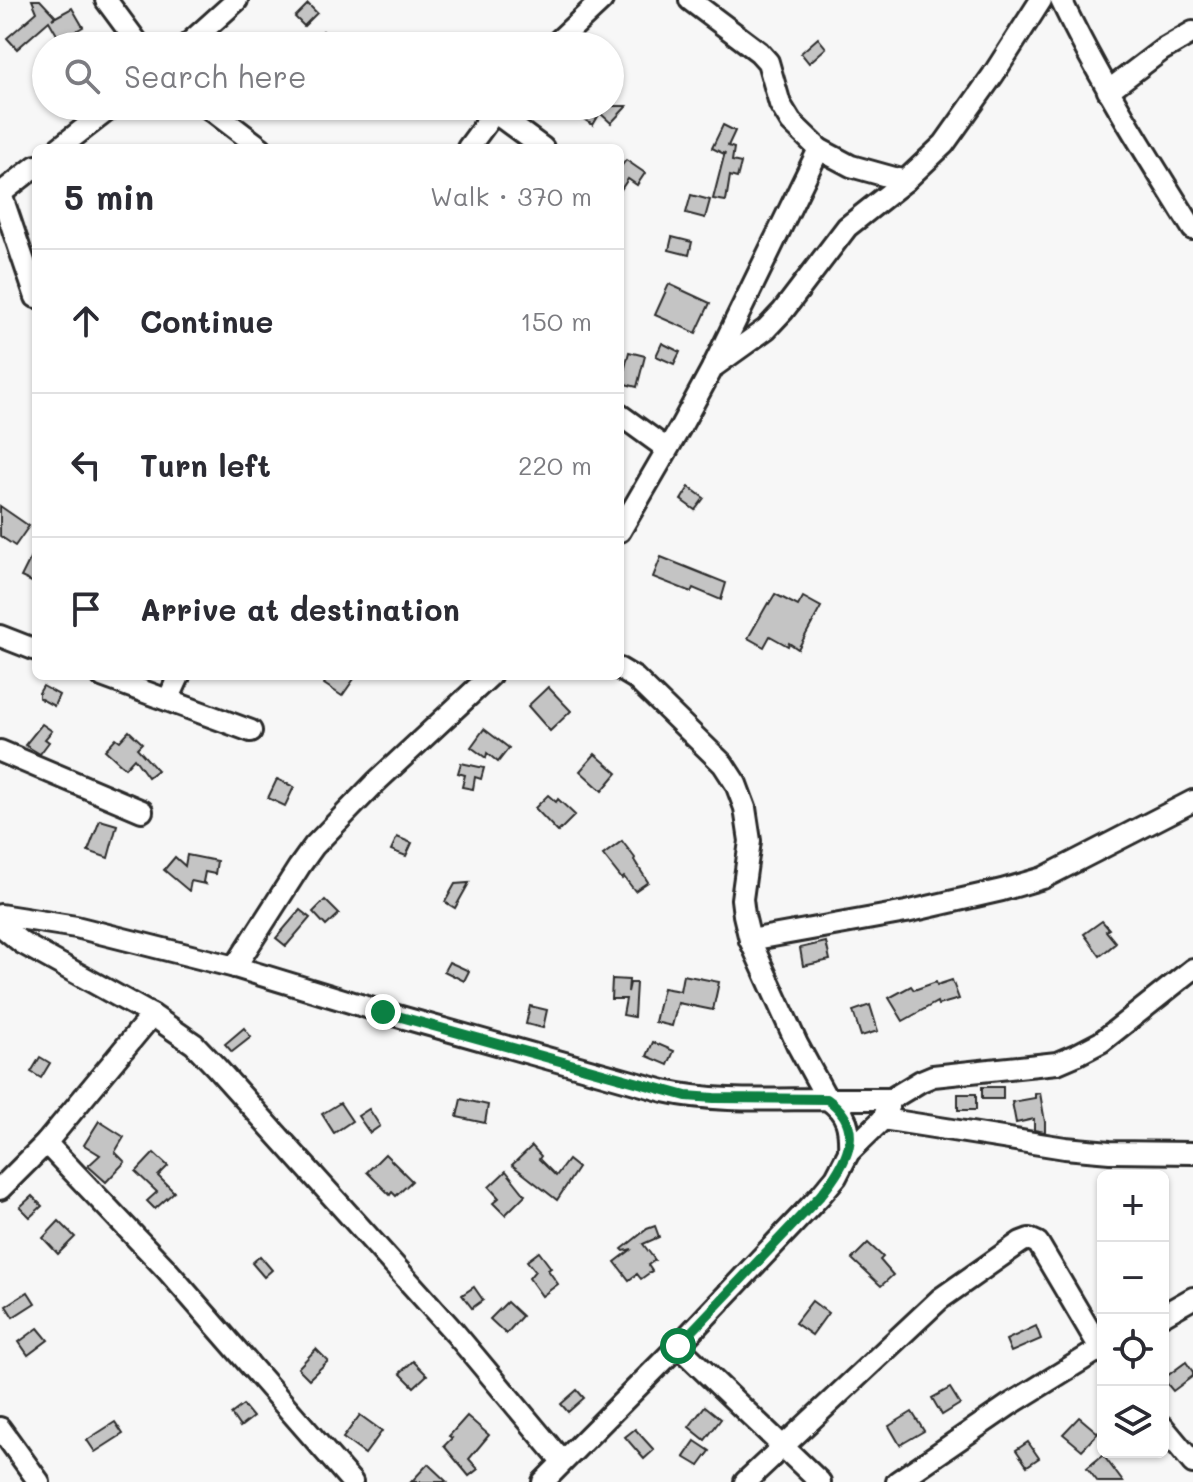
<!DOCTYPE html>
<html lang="en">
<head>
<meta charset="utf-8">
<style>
	:root { --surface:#fff; --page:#f2f2f3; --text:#2b2b33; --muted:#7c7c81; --line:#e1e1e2 }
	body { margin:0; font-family:Mali,sans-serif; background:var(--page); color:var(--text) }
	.controls { position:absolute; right:24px; bottom:24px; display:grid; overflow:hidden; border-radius:12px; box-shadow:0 2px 6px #0004 }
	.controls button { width:72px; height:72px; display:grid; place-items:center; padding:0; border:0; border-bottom:2px solid var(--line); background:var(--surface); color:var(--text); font:40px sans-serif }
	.stop { position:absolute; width:24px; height:24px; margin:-18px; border:6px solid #0b8043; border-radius:50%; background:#fff }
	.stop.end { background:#0b8043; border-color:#fff; box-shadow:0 2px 8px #0008 }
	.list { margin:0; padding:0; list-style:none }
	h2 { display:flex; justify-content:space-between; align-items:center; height:104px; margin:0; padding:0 32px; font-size:34px }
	h2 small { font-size:26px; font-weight:400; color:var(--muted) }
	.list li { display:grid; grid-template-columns:52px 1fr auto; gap:24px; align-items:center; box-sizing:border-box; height:144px; padding:0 32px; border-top:2px solid var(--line) }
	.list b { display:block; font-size:30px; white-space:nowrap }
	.list em { font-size:26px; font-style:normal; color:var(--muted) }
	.icon { flex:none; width:44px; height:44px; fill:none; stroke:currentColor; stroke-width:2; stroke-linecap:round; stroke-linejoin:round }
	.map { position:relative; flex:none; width:1193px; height:1482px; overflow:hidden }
	.search { position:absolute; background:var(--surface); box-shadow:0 2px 6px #0004; left:32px; top:32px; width:592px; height:88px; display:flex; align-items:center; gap:20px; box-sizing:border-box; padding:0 28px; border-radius:44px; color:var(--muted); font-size:30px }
	.panel { position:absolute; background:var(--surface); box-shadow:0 2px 6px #0004; left:32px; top:144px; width:592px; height:536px; border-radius:12px }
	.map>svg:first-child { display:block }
	.building { fill:#c4c4c4; stroke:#2b2b2b; stroke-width:2 }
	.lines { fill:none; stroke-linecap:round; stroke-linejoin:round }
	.minor-casing { stroke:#2b2b2b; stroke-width:26 }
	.minor { stroke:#fff; stroke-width:20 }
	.route { stroke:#0b8043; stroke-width:10 }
</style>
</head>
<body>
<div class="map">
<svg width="1193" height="1482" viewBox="0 0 1193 1482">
	<rect width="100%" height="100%" fill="#f7f7f7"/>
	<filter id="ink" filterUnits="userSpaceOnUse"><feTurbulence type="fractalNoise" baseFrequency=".0125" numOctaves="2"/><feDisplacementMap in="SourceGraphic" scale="16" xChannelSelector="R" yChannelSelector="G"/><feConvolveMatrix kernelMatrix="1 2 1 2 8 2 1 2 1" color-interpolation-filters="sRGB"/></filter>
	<g filter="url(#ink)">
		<g class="building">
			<path d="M32,0H40L55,16L52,19L72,8L83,27L60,40L49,21L17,49L7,38L37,12Z"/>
			<path d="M308,4L317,13L304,26L295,17Z"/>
			<path d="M323,31L340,46H309Z"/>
			<path d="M818,38L826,48L809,63L801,53Z"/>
			<path d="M563,106H627L611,123L600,113L593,125Z"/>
			<path d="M723,125L735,131L728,146L734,148L732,161L741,163L737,178L730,176L726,201L713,199L725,152L724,154L712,148Z"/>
			<path d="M626,160L645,173L637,185L628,179L620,191V168Z"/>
			<path d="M691,195L710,200L705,218L686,213Z"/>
			<path d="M672,237L692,242L689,255L669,250Z"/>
			<path d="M669,284L710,303L696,333L655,315Z"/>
			<path d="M662,343L680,352L674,364L656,356Z"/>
			<path d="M629,352L645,356L637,387L621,383Z"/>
			<path d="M689,487L704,498L695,510L681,500Z"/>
			<path d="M0,506L29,526L15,546L0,536Z"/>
			<path d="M36,547V584L21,577Z"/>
			<path d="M661,557L726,583L721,600L693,588L691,592L653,577Z"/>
			<path d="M775,594L798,606L803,597L821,607L798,649L789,643L788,646L770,636L764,647L748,638L768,603L769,604Z"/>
			<path d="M329,676H356L342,696L324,684Z"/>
			<path d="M43,686L59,695L54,706L39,698V693Z"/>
			<path d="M548,687L571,711L550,731L528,706Z"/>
			<path d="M42,724L52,731L45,739L49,742L40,754L25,745Z"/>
			<path d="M484,729L509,748L498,762L487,753L486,758L471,747Z"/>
			<path d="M129,731L142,743L137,748L157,770L148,777L134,758L125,768L105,750L116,738L120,741Z"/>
			<path d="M595,754L617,773L602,791L580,771Z"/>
			<path d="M461,763L484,768L481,779L475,777L473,789L462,787L465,775L458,773Z"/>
			<path d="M277,779L294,787L285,806L268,798Z"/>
			<path d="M548,795L556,802L558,799L575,815L558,832L535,808Z"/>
			<path d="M100,820L117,825L108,858L88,851Z"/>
			<path d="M397,837L412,843L406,856L391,850Z"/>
			<path d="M622,841L635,858L634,860L648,882L635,891L624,877L622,879L603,855Z"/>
			<path d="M187,855L217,861L215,874L205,872L203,882L205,884L191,881L189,891L164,870L175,857L185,866Z"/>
			<path d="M469,883L455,908L445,902L455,884Z"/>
			<path d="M325,900L339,914L326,926L313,912Z"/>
			<path d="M300,910L310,918L286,946L276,938Z"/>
			<path d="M1102,921L1109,929L1106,931L1116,943L1100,956L1084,934Z"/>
			<path d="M826,942L830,960L803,966L800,948Z"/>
			<path d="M449,962L469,971L464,981L444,971Z"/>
			<path d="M683,975L719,982L713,1010L678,1003L672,1026L655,1022L663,988L680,991Z"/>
			<path d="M612,979L629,980L628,992L630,983H636L634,1017L623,1015L626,999H611Z"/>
			<path d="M952,980L959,999L938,1005L937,1002L903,1021L889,998L911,986L914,990L936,982L937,985Z"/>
			<path d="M870,1005L878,1031L861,1036L853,1011Z"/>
			<path d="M530,1006L547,1010L543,1028L526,1024Z"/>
			<path d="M244,1028L251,1037L232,1052L225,1044Z"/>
			<path d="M653,1042L674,1051L668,1065L647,1056Z"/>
			<path d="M40,1057L50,1063L41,1078L31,1072Z"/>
			<rect x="982" y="1087" width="21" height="12"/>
			<path d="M1040,1093L1045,1122V1132L1034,1130V1119L1016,1123L1012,1102L1035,1098V1094Z"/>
			<rect x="958" y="1094" width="18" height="16"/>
			<path d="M461,1099L488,1105L485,1123L457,1117Z"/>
			<path d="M340,1103L352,1121L334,1133L322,1114Z"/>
			<path d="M369,1109L380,1126L370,1133L358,1116Z"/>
			<path d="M99,1121L124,1137L115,1152L125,1162L106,1182L88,1166L100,1155L84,1145Z"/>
			<path d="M532,1146L541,1156L539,1159L556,1176L568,1160L578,1168L557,1200L512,1165Z"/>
			<path d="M154,1153L168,1166L158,1176L174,1192L155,1209L147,1201L157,1192L136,1172Z"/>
			<path d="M385,1154L412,1181L396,1196L392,1192L390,1195L367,1172Z"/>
			<path d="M506,1171L525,1195L505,1215L493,1203L499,1198L489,1187Z"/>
			<path d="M32,1196L42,1206L30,1217L20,1207Z"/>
			<path d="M59,1221L75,1237L58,1254L43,1238Z"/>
			<path d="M655,1226L659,1237L643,1244L655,1260L648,1265L652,1271L641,1279L637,1274L629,1280L615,1262L632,1249L624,1251L622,1249L647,1229Z"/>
			<path d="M868,1243L883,1257L880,1260L893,1275L881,1286L852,1259Z"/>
			<path d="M539,1252L551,1268L548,1270L558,1284L542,1296L529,1278L535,1271L527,1261Z"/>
			<path d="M260,1256L272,1270L264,1277L252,1263Z"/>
			<path d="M474,1287L483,1300L472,1308L462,1295Z"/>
			<path d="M28,1292L35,1303L13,1317L6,1306Z"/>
			<path d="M812,1301L828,1313L812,1335L795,1323Z"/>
			<path d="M507,1302L522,1316L506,1334L490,1319Z"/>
			<path d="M1036,1326L1041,1339L1011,1352L1006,1340Z"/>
			<path d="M38,1328L48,1340L28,1355L19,1342Z"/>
			<path d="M316,1349L328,1361L309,1379L298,1368Z"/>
			<path d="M413,1361L427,1375L414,1387L400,1373Z"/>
			<path d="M1186,1362L1193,1372V1376L1173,1391L1163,1379Z"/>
			<path d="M950,1388L960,1404L942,1415L932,1398Z"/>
			<path d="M577,1390L584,1398L568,1412L561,1404Z"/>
			<path d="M243,1405L253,1417L240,1427L231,1414Z"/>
			<path d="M705,1406L721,1419L705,1440L689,1427Z"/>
			<path d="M912,1412L924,1431L900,1445L889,1426Z"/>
			<path d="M360,1415L382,1431L365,1454L343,1438Z"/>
			<path d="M467,1416L489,1435L469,1459L478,1469L469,1476L444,1446L452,1438L449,1436Z"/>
			<path d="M1079,1417L1098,1433L1082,1450L1063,1434Z"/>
			<path d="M115,1422L123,1434L95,1452L87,1440Z"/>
			<path d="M635,1429L654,1450L644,1459L625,1437Z"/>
			<path d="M695,1441L710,1451L699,1466L684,1457Z"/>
			<path d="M1028,1442L1039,1458L1027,1466L1016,1450Z"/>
			<path d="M1103,1455L1123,1482H1098L1087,1468Z"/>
			<path d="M428,1464L447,1482H411Z"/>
		</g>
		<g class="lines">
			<g class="minor-casing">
				<g id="minor">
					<path d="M106,0L140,46"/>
					<path d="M690,0L759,52L768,62L780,104L791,122L819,149L851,166L905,181"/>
					<path d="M1061,0C1099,80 1146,154 1193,229"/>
					<path d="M186,46L237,0"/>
					<path d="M553,46L602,0"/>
					<path d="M1108,91L1162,50L1193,32"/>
					<path d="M206,106L261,148"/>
					<path d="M494,112L543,148"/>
					<path d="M59,148L113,106"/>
					<path d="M468,148L499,106"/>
					<path d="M0,194L36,166"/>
					<path d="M1,194L36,297"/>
					<path d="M713,367L766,329L783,311L847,227L905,181L944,144L993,75L1041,0"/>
					<path d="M620,415L667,449"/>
					<path d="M620,531L681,426L713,367L819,149"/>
					<path d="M0,636L36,650"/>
					<path d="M620,669L635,678L723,764L736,784L745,808L750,841L742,899L744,915L750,940L797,1044L827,1099H891L921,1081L933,1076L1057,1063L1078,1054L1101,1042L1193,969"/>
					<path d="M102,676L251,731"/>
					<path d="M168,700L179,676"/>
					<path d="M0,751L142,811"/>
					<path d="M0,915L76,927L235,967L383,1012L664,1091C717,1103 773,1099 827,1099C848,1113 850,1128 849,1152"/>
					<path d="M0,925L22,943L152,1015L46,1143L0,1189"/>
					<path d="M750,940L906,912L1002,890L1043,878L1193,801"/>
					<path d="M235,967L299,867L314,846L376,782L490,676"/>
					<path d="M152,1015L194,1044L216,1067L455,1333L562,1461"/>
					<path d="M883,1119L1065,1148L1110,1152L1193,1153"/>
					<path d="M46,1143L166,1269L352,1482"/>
					<path d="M1163,1315L1193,1298"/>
					<path d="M678,1346L820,1482"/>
					<path d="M1163,1427L1193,1463"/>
					<path d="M0,1428L39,1482"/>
					<path d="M543,1482L678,1346L820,1196L836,1177L849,1152L883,1119L891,1099"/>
					<path d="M745,1482L940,1299L1021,1242L1029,1239L1038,1243L1103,1353"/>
					<path d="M897,1482L1009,1405L1103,1347"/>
				</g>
			</g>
			<use href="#minor" class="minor"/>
		</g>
	</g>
	<g class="lines" filter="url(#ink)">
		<path class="route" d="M383,1012L686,1096L714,1098L827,1099C869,1128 845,1166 820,1196L678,1346"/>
	</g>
</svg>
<div class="controls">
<button>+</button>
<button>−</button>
<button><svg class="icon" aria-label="locate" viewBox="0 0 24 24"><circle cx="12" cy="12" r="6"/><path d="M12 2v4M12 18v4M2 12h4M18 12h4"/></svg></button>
<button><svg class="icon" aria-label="layers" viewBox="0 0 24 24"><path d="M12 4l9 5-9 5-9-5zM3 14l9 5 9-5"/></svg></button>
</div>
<div class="stop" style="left:678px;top:1346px"></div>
<div class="stop end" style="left:383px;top:1012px"></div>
<div class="search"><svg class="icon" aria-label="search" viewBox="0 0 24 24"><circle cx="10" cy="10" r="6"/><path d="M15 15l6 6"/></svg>Search here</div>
<section class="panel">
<h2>5 min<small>Walk · 370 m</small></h2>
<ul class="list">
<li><svg class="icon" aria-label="ahead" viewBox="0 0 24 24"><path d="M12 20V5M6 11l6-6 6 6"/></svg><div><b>Continue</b></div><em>150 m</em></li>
<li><svg class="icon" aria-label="left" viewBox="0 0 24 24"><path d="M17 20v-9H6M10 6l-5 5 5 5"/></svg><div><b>Turn left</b></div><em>220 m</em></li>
<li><svg class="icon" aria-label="arrive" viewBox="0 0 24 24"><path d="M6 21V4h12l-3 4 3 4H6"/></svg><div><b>Arrive at destination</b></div></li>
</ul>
</section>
</div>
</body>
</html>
